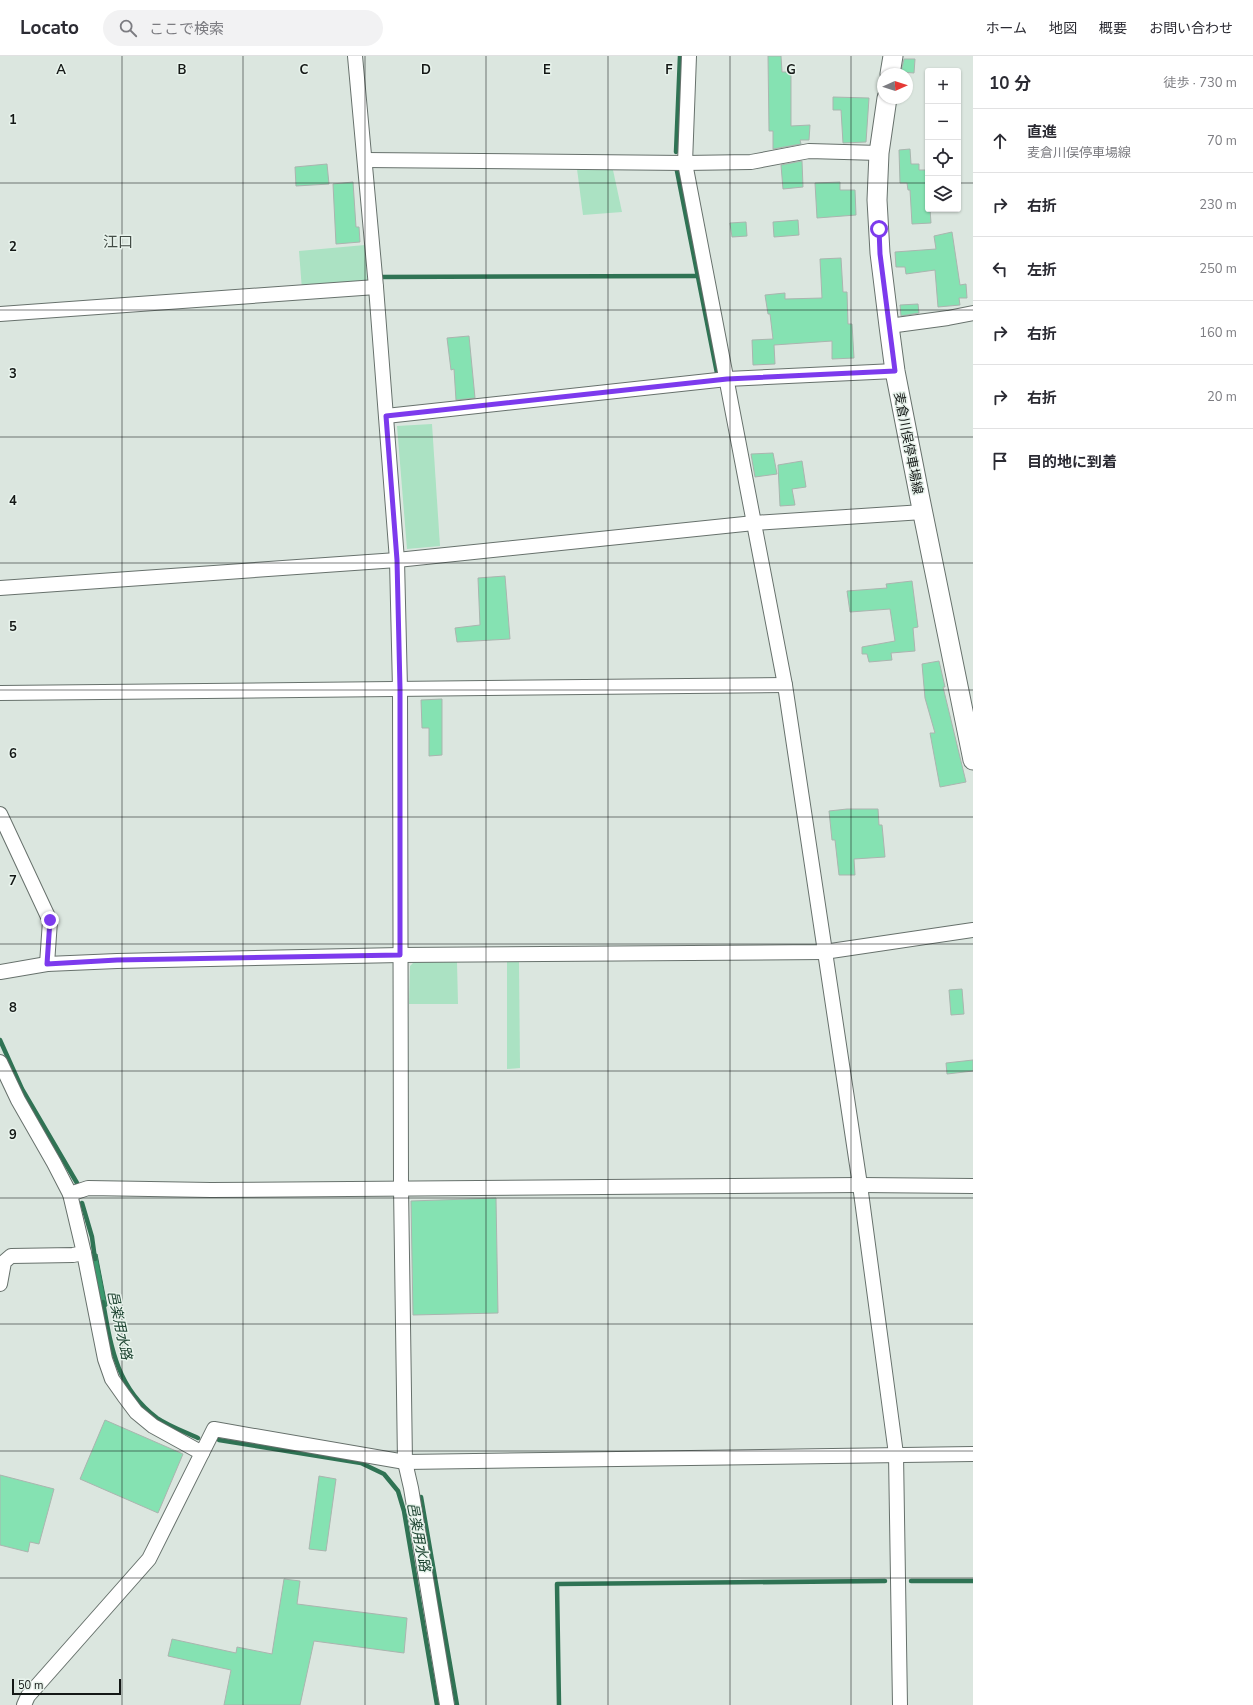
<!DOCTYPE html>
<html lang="ja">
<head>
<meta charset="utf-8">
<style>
	:root { --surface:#fff; --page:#f2f2f3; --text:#2b2b33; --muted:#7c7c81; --line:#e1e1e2 }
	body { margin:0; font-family:"Nunito Sans","Noto Sans JP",sans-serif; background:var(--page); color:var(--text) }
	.controls { position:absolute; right:12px; top:12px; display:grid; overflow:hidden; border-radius:4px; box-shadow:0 1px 3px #0004 }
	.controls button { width:36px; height:36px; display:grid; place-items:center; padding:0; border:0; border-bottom:1px solid var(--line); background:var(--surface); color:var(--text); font:20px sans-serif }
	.compass { position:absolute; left:877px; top:12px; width:36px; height:36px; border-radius:50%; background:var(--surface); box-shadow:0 1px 3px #0004; rotate:87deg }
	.scale { position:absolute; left:12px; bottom:10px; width:109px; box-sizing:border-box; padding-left:4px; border:2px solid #141816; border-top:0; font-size:11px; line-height:14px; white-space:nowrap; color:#141816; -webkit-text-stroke:3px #e8f3ec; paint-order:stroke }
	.stop { position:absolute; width:12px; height:12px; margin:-9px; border:3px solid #7c3aed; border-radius:50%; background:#fff }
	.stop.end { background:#7c3aed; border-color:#fff; box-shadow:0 1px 4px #0008 }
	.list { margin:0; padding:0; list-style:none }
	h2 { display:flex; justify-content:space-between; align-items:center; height:52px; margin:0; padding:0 16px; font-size:17px }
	h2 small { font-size:13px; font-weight:400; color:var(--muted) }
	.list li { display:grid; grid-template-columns:26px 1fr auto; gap:12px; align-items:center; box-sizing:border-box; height:64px; padding:0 16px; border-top:1px solid var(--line) }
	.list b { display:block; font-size:15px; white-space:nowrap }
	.list p { margin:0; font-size:13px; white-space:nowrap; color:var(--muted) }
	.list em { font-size:13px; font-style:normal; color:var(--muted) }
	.icon { flex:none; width:22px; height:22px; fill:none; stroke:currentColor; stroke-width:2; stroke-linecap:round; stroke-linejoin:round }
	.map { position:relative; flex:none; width:973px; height:1649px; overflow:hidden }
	header { display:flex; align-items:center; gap:24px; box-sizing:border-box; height:56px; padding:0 20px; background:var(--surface); border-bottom:1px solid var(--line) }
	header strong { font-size:19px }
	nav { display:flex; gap:22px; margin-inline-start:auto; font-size:14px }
	.search { width:280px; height:36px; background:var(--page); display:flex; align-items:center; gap:10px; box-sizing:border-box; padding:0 14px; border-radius:22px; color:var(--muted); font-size:15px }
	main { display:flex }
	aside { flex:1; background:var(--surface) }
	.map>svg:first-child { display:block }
	.green { fill:#abe2c3 }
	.water { fill:#3b9a6e; stroke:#2f7354 }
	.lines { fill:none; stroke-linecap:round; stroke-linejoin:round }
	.stream { stroke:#2f7354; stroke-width:4.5 }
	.building { fill:#85e2b2; stroke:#aab5af }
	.street-casing { stroke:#67716c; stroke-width:16 }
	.secondary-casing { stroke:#67716c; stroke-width:21 }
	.street { stroke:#fff; stroke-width:14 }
	.secondary { stroke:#fff; stroke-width:19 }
	.route { stroke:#7c3aed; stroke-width:5 }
	.grid { fill:none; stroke:#141816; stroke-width:1; stroke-opacity:0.55 }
	.labels { text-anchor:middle; stroke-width:3; stroke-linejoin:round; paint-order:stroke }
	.street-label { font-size:13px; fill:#141816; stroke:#e8f3ec }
	.water-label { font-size:14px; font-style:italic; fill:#1b422f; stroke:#e8f3ec }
	.quarter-label { font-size:15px; fill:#434c46; stroke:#e8f3ec }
	.grid-label { font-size:13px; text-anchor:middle; font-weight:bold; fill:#141816; stroke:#e8f3ec; stroke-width:3; stroke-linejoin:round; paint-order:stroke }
</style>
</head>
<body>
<header>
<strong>Locato</strong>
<div class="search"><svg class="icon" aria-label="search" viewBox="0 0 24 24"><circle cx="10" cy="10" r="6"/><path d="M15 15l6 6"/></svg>ここで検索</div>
<nav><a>ホーム</a><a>地図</a><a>概要</a><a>お問い合わせ</a></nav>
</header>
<main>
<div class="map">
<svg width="973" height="1649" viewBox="0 0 973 1649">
	<rect width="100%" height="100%" fill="#dbe6df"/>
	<g class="green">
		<path d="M577,113L613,114L622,156L583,159Z"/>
		<path d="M365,189L367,226L302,234L299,195Z"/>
		<path d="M432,368L440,490L407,493L397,370Z"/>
		<path d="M414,906H457L458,948H409L410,910Z"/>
		<path d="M507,906H519L520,1012L507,1013Z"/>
	</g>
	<path class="water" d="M97,1198L107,1250L101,1252L91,1200Z"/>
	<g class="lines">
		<g class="stream">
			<path d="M676,96L680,0"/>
			<path d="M677,115L717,317"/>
			<path d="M379,221L697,220"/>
			<path d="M0,984L22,1033L77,1127"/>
			<path d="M82,1147L92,1181L95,1203"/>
			<path d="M103,1246C111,1292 117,1332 157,1362C169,1370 185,1376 198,1382"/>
			<path d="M219,1384L361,1407L384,1418L398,1435L404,1455L437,1649"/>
			<path d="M421,1441L457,1649"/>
			<path d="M911,1525H973"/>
			<path d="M559,1649L557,1528L885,1525"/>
		</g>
	</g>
	<g class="building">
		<path d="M768,0H781L782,16H791V70L810,69L809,84H800L801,88L773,93V75H769Z"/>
		<path d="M904,3H915L914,17L901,16Z"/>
		<path d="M833,41L869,42L866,86L843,87L841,54H833Z"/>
		<path d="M910,93L911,108H919V114H928V153H930L931,167L912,168L910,134H908L907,127H900L899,94Z"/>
		<path d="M802,105L803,131L783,133L781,109Z"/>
		<path d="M327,108L329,128L296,130L295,111Z"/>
		<path d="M353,126L356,171H359L360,186L336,188L333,128Z"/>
		<path d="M840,126V134H855L856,159L817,162L815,127Z"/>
		<path d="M798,164L799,179L774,181L773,166Z"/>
		<path d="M746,166L747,180L732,181L730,167Z"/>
		<path d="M952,176L960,229L966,228L967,242H959L960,249L938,251L935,214L906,218L905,211H896L895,196L936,193L934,180Z"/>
		<path d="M841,202L843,236H847L848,268H852L854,302L832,303V285L774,289L775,308L753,309L752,284L773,283L770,258H768L765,239L785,237V243L822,242L820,203Z"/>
		<path d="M918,248L919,257L901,260L900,249Z"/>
		<path d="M469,280L475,342L456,344L454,313L451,314L447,282Z"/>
		<path d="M773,397L777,418L755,421L751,398Z"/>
		<path d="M802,405L806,431L792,433L795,449L780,450L778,409Z"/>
		<path d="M505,520L510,583L457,586L455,572L480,569L478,522Z"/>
		<path d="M912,525L918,571L913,572L915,595L891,597L892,604L869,606L867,598H862V591L895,585L890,553L850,556L847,535L887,532L886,528Z"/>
		<path d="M939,605L945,631H943L966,726L940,731L930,677H935L925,642L922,608Z"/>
		<path d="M442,643V699L429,700V672H422L421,644Z"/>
		<path d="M847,753H878L879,769H882L885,801L854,803L855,819H839L835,784H832L829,755Z"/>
		<path d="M962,933L964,958L951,959L949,934Z"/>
		<path d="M973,1004V1015L947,1018L946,1007Z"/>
		<path d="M496,1142L498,1257L413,1259L411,1145Z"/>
		<path d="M105,1364L183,1398L158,1457L80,1423Z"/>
		<path d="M0,1419L54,1433L39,1488L30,1486L28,1496L0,1489Z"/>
		<path d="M319,1420L336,1423L326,1495L309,1493Z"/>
		<path d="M284,1523L300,1525L297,1548L407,1562L404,1597L314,1585L300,1649H224L231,1614L168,1600L172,1583L236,1597L237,1591L272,1598Z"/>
	</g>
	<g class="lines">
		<g class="street-casing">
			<g id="street">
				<path d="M355,0L376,231L397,504L400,633L401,1131L405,1406L411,1432L447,1649"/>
				<path d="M689,0L685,107L785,629L860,1129L896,1398L900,1649"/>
				<path d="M365,104L685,107L751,106L809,95L879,97"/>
				<path d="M0,258L376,231"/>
				<path d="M889,270L948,262L973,257"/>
				<path d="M386,360L727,323L895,315"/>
				<path d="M0,532L397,504L754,467L923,456"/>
				<path d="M0,637L785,629"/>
				<path d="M0,758L50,865L47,908"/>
				<path d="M0,916L47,908L117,905L400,899L824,896L973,874"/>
				<path d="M0,1006L18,1044L54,1107L70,1138L84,1197L105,1303L112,1323L124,1340L136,1356L153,1370L202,1397"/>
				<path d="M70,1138L88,1132L211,1134L860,1129L973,1130"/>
				<path d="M0,1228L4,1206L11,1200L73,1199L84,1197"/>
				<path d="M24,1649L28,1640L149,1503L214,1373L405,1406L973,1398"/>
			</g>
		</g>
		<g class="secondary-casing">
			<g id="secondary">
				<path d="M890,18L893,0"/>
				<path d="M887,42L879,97L877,144L880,197L889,270L895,315L920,443L973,704"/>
			</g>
		</g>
		<use href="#street" class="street"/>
		<use href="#secondary" class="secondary"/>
	</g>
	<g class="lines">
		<path class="route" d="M50,864L47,908L117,904L400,899V633L397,504L386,360L727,323L895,315L880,198L879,173"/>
	</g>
	<path class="grid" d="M122,0V1649M243,0V1649M365,0V1649M486,0V1649M608,0V1649M730,0V1649M851,0V1649M0,127H928M958,127H973M0,254H973M0,381H973M0,507H973M0,634H973M0,761H973M0,888H973M0,1015H973M0,1142H973M0,1268H973M0,1395H973M0,1522H973"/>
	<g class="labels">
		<g class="street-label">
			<text transform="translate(909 387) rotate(79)" y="5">麦倉川俣停車場線</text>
		</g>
		<g class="water-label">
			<text transform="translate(120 1269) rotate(78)" y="5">邑楽用水路</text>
			<text transform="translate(419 1481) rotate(79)" y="5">邑楽用水路</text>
		</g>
		<g class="quarter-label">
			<text x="118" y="191">江口</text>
		</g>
	</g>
	<g class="grid-label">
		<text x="61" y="18">A</text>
		<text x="182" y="18">B</text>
		<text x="304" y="18">C</text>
		<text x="426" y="18">D</text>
		<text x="547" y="18">E</text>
		<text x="669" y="18">F</text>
		<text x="791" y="18">G</text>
		<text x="13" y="68">1</text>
		<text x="13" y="195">2</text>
		<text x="13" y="322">3</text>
		<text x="13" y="449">4</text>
		<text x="13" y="575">5</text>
		<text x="13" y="702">6</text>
		<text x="13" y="829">7</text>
		<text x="13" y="956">8</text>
		<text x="13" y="1083">9</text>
	</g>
</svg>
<div class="controls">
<button>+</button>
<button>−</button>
<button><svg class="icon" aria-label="locate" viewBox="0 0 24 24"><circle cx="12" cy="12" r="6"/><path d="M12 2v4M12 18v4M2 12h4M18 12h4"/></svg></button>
<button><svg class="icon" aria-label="layers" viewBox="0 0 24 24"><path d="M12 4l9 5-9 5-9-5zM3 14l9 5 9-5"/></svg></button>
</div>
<svg class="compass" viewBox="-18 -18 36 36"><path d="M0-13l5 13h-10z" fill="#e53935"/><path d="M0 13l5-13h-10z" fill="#7c7c81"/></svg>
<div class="scale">50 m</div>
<div class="stop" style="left:879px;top:173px"></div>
<div class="stop end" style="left:50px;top:864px"></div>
</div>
<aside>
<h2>10 分<small>徒歩 · 730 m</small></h2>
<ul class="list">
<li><svg class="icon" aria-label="ahead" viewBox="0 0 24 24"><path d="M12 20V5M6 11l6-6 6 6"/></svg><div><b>直進</b><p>麦倉川俣停車場線</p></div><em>70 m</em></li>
<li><svg class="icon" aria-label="right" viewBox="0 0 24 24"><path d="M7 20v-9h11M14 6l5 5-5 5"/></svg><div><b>右折</b></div><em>230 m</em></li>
<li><svg class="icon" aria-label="left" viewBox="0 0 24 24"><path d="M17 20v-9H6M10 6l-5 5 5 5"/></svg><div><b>左折</b></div><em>250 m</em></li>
<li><svg class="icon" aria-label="right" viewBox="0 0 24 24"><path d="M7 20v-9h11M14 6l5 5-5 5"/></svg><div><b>右折</b></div><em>160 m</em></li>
<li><svg class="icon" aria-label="right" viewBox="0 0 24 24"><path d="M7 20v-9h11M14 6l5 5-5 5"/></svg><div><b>右折</b></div><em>20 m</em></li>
<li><svg class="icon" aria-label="arrive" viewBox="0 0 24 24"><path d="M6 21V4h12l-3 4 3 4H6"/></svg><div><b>目的地に到着</b></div></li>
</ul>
</aside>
</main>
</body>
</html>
